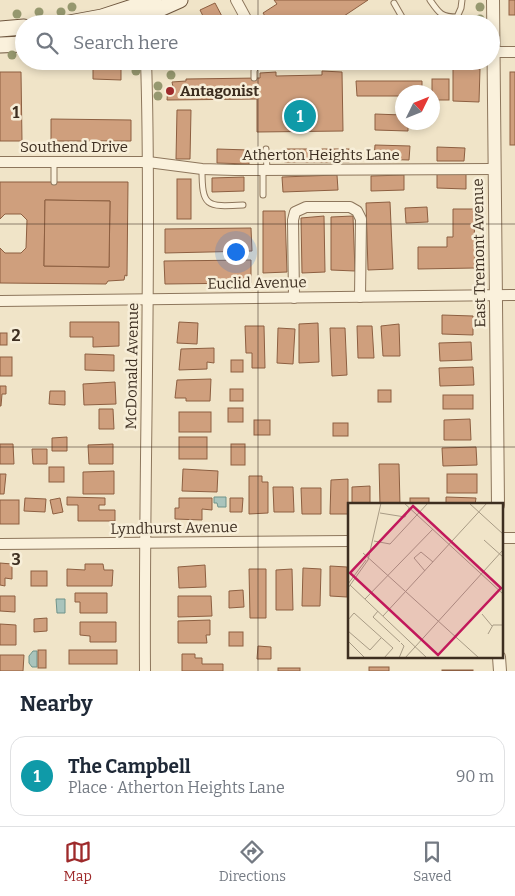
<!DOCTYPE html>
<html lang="en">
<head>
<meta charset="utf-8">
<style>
	:root { --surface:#fff; --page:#f6f6f7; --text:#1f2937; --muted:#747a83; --line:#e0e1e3; --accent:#9e2a2b }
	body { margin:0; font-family:Bitter,serif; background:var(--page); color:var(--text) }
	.compass { position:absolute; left:395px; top:85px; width:45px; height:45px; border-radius:50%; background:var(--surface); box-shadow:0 2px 8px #0003; rotate:47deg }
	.you { position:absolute; left:235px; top:251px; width:18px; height:18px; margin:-12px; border:4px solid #fff; border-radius:50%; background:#1a73e8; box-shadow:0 0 0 8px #1a73e833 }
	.badge { display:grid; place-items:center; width:32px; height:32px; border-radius:50%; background:var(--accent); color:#fff; font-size:16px; font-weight:700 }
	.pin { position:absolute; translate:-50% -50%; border:2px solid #fff; box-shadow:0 1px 5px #0006 }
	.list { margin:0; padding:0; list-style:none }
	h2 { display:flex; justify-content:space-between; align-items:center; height:65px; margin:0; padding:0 20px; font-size:21px }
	h2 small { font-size:16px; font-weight:400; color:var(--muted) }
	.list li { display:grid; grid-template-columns:32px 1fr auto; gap:15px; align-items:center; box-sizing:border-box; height:80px; margin:0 10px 10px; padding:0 10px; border:1px solid var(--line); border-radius:15px }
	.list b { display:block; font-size:19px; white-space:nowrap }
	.list p { margin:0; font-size:16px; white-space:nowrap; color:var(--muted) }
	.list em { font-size:16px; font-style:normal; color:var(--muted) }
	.icon { flex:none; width:28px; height:28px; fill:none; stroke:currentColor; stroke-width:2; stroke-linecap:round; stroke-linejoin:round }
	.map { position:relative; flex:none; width:515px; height:671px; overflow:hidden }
	.search { position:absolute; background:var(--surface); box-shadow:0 2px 8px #0003; left:15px; right:15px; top:15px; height:55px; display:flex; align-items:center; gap:12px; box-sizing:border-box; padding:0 18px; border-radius:28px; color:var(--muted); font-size:19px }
	.sheet { height:155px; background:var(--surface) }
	nav { display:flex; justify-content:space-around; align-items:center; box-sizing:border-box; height:70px; border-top:1px solid var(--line); background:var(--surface); font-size:14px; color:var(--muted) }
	nav a { display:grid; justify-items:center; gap:2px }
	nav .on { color:var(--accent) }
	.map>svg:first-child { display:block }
	.water { fill:#a9c4bc; stroke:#6f938a }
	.building { fill:#cf9f7d; stroke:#8d5f41; fill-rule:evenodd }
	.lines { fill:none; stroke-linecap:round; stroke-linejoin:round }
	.service-casing { stroke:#8d765c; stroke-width:7 }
	.minor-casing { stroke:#8d765c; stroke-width:12 }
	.tertiary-casing { stroke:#8d765c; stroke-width:14 }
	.secondary-casing { stroke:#6f573f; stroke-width:17 }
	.service { stroke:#faf1dc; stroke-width:5 }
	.minor { stroke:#faf1dc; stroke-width:10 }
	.tertiary { stroke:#faf1dc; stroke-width:12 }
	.secondary { stroke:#faf1dc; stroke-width:15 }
	.tree { fill:#96986f }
	.grid { fill:none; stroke:#3d2e20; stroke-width:1; stroke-opacity:0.55 }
	.poi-dot { fill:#9e2a2b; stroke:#f7eed8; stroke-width:2 }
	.labels { text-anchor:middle; stroke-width:5; stroke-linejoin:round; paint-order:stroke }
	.poi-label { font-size:15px; font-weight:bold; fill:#3d2e20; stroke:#f7eed8; text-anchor:start }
	.street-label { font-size:15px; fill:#3d2e20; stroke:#f7eed8 }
	.inset-road { fill:none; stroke:#a89b85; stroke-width:1 }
	.view { fill:#c2185b; fill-opacity:0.15; stroke:#c2185b; stroke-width:2.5 }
	.inset-edge { fill:none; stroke:#3d2e20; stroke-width:2.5 }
	.grid-label { font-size:16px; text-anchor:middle; font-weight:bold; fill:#3d2e20; stroke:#f7eed8; stroke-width:5; stroke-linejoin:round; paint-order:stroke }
</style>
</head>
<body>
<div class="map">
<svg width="515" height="671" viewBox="0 0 515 671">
	<rect width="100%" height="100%" fill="#f0e4c8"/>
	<g class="water">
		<path d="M226,497V507H218L217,503H214V497Z"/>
		<path d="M56,599H65V613H57Z"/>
		<path d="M33,651H37V667H32L29,663V656Z"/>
	</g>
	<g class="building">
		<path d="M274,0H368L332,24H311L307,18L299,24H270L263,13L277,4Z"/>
		<rect x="509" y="0" width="6" height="15"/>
		<path d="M215,3L226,24H207L200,10Z"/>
		<path d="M93,61H121V80L93,79Z"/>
		<path d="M193,61H209L194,66Z"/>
		<path d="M453,69H480L479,102L453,101Z"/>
		<path d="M322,71L342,72L343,131L257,132V99L167,100L168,87H173L172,82L186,81V79L260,78V73L276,72V76L322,75Z"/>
		<path d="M0,72H21L22,141H0Z"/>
		<rect x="510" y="72" width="5" height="73"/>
		<rect x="432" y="79" width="17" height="21"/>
		<path d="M356,81H422V92H402V96H357Z"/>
		<path d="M177,110H191L190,159H176Z"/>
		<path d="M375,114L402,115V122H408V131L375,130Z"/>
		<path d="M51,119L131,120V141H51Z"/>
		<path d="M375,145L410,146L409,160L374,159Z"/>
		<path d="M437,147L465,148L464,161H437Z"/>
		<path d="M217,149L249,150V164L217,163Z"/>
		<rect x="285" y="149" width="64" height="13"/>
		<path d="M437,174H466V189L437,188Z"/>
		<path d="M337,175L338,190L283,192L282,177Z"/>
		<path d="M404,175V190L371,191V176Z"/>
		<path d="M244,177V191L212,192V178Z"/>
		<rect x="177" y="179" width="14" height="40"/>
		<path d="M0,182H128L127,276L125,275L124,280L108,281L106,284L0,283V248L5,253H21L26,248L27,220L21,214H5L0,219ZM45,200L110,201L109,267L44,266Z"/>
		<path d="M45,200L110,201L109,267L44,266Z"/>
		<path d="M390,202L393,269L368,270L366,203Z"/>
		<path d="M427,207L428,222L406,223L405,208Z"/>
		<path d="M453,209H474L475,268L418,269V247H447V237H453Z"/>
		<path d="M263,211H285L287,272L263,273Z"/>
		<path d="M324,216L325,272L302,273L301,218Z"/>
		<path d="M353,216L355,271L331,270V217Z"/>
		<path d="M251,228L252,251L165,253V229Z"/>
		<path d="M251,260V283L165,284L164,261Z"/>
		<path d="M442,315L473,316V335L442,334Z"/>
		<path d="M70,322H119V346L93,347V337H70Z"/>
		<path d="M179,322L198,323L197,344L177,343Z"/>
		<path d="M318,323L319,362L299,363V324Z"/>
		<path d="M399,324L400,356H383L381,326Z"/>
		<path d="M245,326H264L265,368H252V353H246Z"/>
		<path d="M357,326H372L374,358H358Z"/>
		<path d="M278,328L295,329L293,364L277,363Z"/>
		<path d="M330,328H345L347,375L332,376Z"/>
		<rect x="0" y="333" width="7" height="12"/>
		<path d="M471,342L472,360L440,361L439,343Z"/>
		<path d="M214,348V363L207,362V369L179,370L181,349Z"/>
		<path d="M85,354L114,355V371L85,370Z"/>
		<rect x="0" y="357" width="12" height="19"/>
		<rect x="231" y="360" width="12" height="12"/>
		<path d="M473,367L474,385L440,386L439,368Z"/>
		<path d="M211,379L210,401H186V398H175L177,380Z"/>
		<path d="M115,382L116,404L84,405L83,384Z"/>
		<path d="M0,386H6V394H2L1,406H0Z"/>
		<rect x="230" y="389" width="13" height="12"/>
		<rect x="378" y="390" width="13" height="12"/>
		<path d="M50,391H65V405L49,404Z"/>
		<rect x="443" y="395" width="30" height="14"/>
		<rect x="228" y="408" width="15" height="14"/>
		<path d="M99,409H113L114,429H99Z"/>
		<rect x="179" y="412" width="32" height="20"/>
		<path d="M470,419L471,440H444V420Z"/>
		<rect x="254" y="420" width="16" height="15"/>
		<rect x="333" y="423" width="15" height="13"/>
		<path d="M67,437V451H52V438Z"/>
		<rect x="179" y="437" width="28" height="22"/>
		<path d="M0,444H13L14,464H0Z"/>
		<path d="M113,444V464H89L88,445Z"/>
		<rect x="231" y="444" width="14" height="21"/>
		<path d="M476,447L477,465L443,466L442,448Z"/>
		<path d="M32,449H47V464H33Z"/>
		<path d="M379,464H399L400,505H380Z"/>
		<rect x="49" y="467" width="15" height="15"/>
		<path d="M183,469L218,471L217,492L182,491Z"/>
		<path d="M114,471V494H83V472Z"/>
		<path d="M0,474H6L4,494H0Z"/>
		<rect x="447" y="474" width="30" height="19"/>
		<path d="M249,476H262V482H268V513L249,514Z"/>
		<path d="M348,479V514H330L331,480Z"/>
		<path d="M370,486V505H352V487Z"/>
		<path d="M273,487H293L294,512H274Z"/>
		<path d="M301,488H321V514H302Z"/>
		<path d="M67,497L105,498V505H99V510H115V521H78V505H67Z"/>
		<path d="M446,497L476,498L475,505H446Z"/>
		<path d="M25,498L46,499L45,512L24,511Z"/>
		<path d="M60,498L63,512L53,514L50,500Z"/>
		<path d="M179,498H212V510L202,509V520L175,519V508H179Z"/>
		<path d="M230,498H243L242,512H230Z"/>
		<rect x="410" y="498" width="19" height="7"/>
		<rect x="0" y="500" width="19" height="24"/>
		<path d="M0,563L12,564V579L5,578V586L0,585Z"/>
		<path d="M85,564H103L104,570H113L112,586H67V569L85,570Z"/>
		<path d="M205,565L206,587L179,588L178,567Z"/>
		<path d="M330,566L347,567V597L330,596Z"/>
		<path d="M303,568L321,569L320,606H302Z"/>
		<path d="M249,569H266V618H250Z"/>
		<path d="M292,569L293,610H276V570Z"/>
		<rect x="31" y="571" width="16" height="15"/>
		<path d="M243,590L244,607L229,608V591Z"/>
		<path d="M75,593H107V613H80V602H75Z"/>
		<path d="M0,596H15V612L0,611Z"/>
		<path d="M178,596H211L212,616L178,617Z"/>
		<path d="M47,618V631L34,632V619Z"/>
		<path d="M210,620V635H206L207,643H178V621Z"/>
		<path d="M80,622H116V642H90V636L80,635Z"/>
		<path d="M0,624L16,625V645H0Z"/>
		<rect x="229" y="632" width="14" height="14"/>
		<path d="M258,646L271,647V659H257Z"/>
		<rect x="38" y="650" width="8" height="18"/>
		<rect x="69" y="650" width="48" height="14"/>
		<path d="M182,654H195V658H202V664H223V671H182Z"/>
		<path d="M0,655H24L23,671H0Z"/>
		<rect x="369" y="667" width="20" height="4"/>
		<rect x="278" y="668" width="22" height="3"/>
		<rect x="442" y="670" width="31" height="1"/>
	</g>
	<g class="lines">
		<g class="service-casing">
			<g id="service">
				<path d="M430,0C439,13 441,17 457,17L461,8L462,0"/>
				<path d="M394,3L406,24"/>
				<path d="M254,78V71L258,61"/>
				<path d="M266,149L267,170"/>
				<path d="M202,169C202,207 206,207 243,205"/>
				<path d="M263,170V195"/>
				<path d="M54,182V162"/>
			</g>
		</g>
		<g class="minor-casing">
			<g id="minor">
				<path d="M236,0L249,24"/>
				<path d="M491,52H515"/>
				<path d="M0,162H148L202,169L235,170L494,169"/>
				<path d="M294,298L293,220L295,212L306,207H350L357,211L361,219L360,297"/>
				<path d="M0,301L515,295"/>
				<path d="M501,538H515"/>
				<path d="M0,544L349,541"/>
				<path d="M145,671C144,522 148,373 148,224C148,170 148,116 146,61"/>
			</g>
		</g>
		<g class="tertiary-casing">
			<g id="tertiary">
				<path d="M493,0L498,505"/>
				<path d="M499,657L500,671"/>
			</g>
		</g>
		<g class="secondary-casing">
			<g id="secondary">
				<path d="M64,24L102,17L154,0"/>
				<path d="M126,24L180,0"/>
				<path d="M0,29L24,27"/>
				<path d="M0,45L24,44"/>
			</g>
		</g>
		<use href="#service" class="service"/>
		<use href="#minor" class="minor"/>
		<use href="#tertiary" class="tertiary"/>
		<use href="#secondary" class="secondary"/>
	</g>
	<g class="tree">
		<circle cx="72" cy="7" r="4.5"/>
		<circle cx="480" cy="7" r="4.5"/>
		<circle cx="39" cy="12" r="4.5"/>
		<circle cx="61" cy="12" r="4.5"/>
		<circle cx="17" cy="14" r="4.5"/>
		<circle cx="480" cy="19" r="4.5"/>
		<circle cx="12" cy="55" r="4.5"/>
		<circle cx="136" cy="71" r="4.5"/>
		<circle cx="171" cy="75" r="4.5"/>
		<circle cx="158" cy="86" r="4.5"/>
		<circle cx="158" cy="96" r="4.5"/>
	</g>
	<path class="grid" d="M258,0V24M258,61V671M0,224H515M0,447H515"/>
	<circle class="poi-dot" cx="170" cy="91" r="5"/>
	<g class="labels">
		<g class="poi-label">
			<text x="180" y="96">Antagonist</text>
		</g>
		<g class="street-label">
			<text x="74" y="152">Southend Drive</text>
			<text x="321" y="160">Atherton Heights Lane</text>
			<text transform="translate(479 253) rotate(-91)" y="5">East Tremont Avenue</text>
			<text transform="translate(257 283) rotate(-1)" y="5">Euclid Avenue</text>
			<text transform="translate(132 366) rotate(-89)" y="5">McDonald Avenue</text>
			<text transform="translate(174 528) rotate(-1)" y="5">Lyndhurst Avenue</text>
		</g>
	</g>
	<g transform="translate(348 503)">
		<rect width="155" height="155" fill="#f0e4c8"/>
		<path class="inset-road" d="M56,0L155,91M121,0L155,31M32,10L57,14L61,5M136,37L155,54M26,38L42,41L80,0M15,50L131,155M77,68L66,55L73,49L85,59M0,81L18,57M2,82L79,155M0,85L20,57L33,0M17,96L85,26M30,108L25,114L52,139M134,111L144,123M35,113L139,0M0,117L6,110L45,145L36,155M0,128L22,147L33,135M140,131L145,122H155M0,138L17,155M51,155L56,143L53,140M57,155L155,47"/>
		<path class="view" d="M65,3L153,85L90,152L2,70Z"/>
		<rect width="155" height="155" class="inset-edge"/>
	</g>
	<g class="grid-label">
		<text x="16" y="118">1</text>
		<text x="16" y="341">2</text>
		<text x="16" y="565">3</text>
	</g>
</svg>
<svg class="compass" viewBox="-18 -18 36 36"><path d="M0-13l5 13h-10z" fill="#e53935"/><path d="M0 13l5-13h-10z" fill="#747a83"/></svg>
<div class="you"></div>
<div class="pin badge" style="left:300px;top:116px;background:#0f9aa8">1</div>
<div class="search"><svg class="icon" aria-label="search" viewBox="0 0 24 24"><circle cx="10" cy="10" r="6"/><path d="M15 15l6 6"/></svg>Search here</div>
</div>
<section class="sheet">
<h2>Nearby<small></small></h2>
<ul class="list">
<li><span class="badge" style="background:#0f9aa8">1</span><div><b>The Campbell</b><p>Place · Atherton Heights Lane</p></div><em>90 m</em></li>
</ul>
</section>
<nav>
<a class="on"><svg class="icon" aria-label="map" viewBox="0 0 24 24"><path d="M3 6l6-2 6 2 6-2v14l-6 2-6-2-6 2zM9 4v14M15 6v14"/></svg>Map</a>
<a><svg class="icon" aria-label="directions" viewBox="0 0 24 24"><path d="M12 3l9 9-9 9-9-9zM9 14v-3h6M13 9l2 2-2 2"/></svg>Directions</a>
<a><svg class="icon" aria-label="saved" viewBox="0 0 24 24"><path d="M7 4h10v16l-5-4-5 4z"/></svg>Saved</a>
</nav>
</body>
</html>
